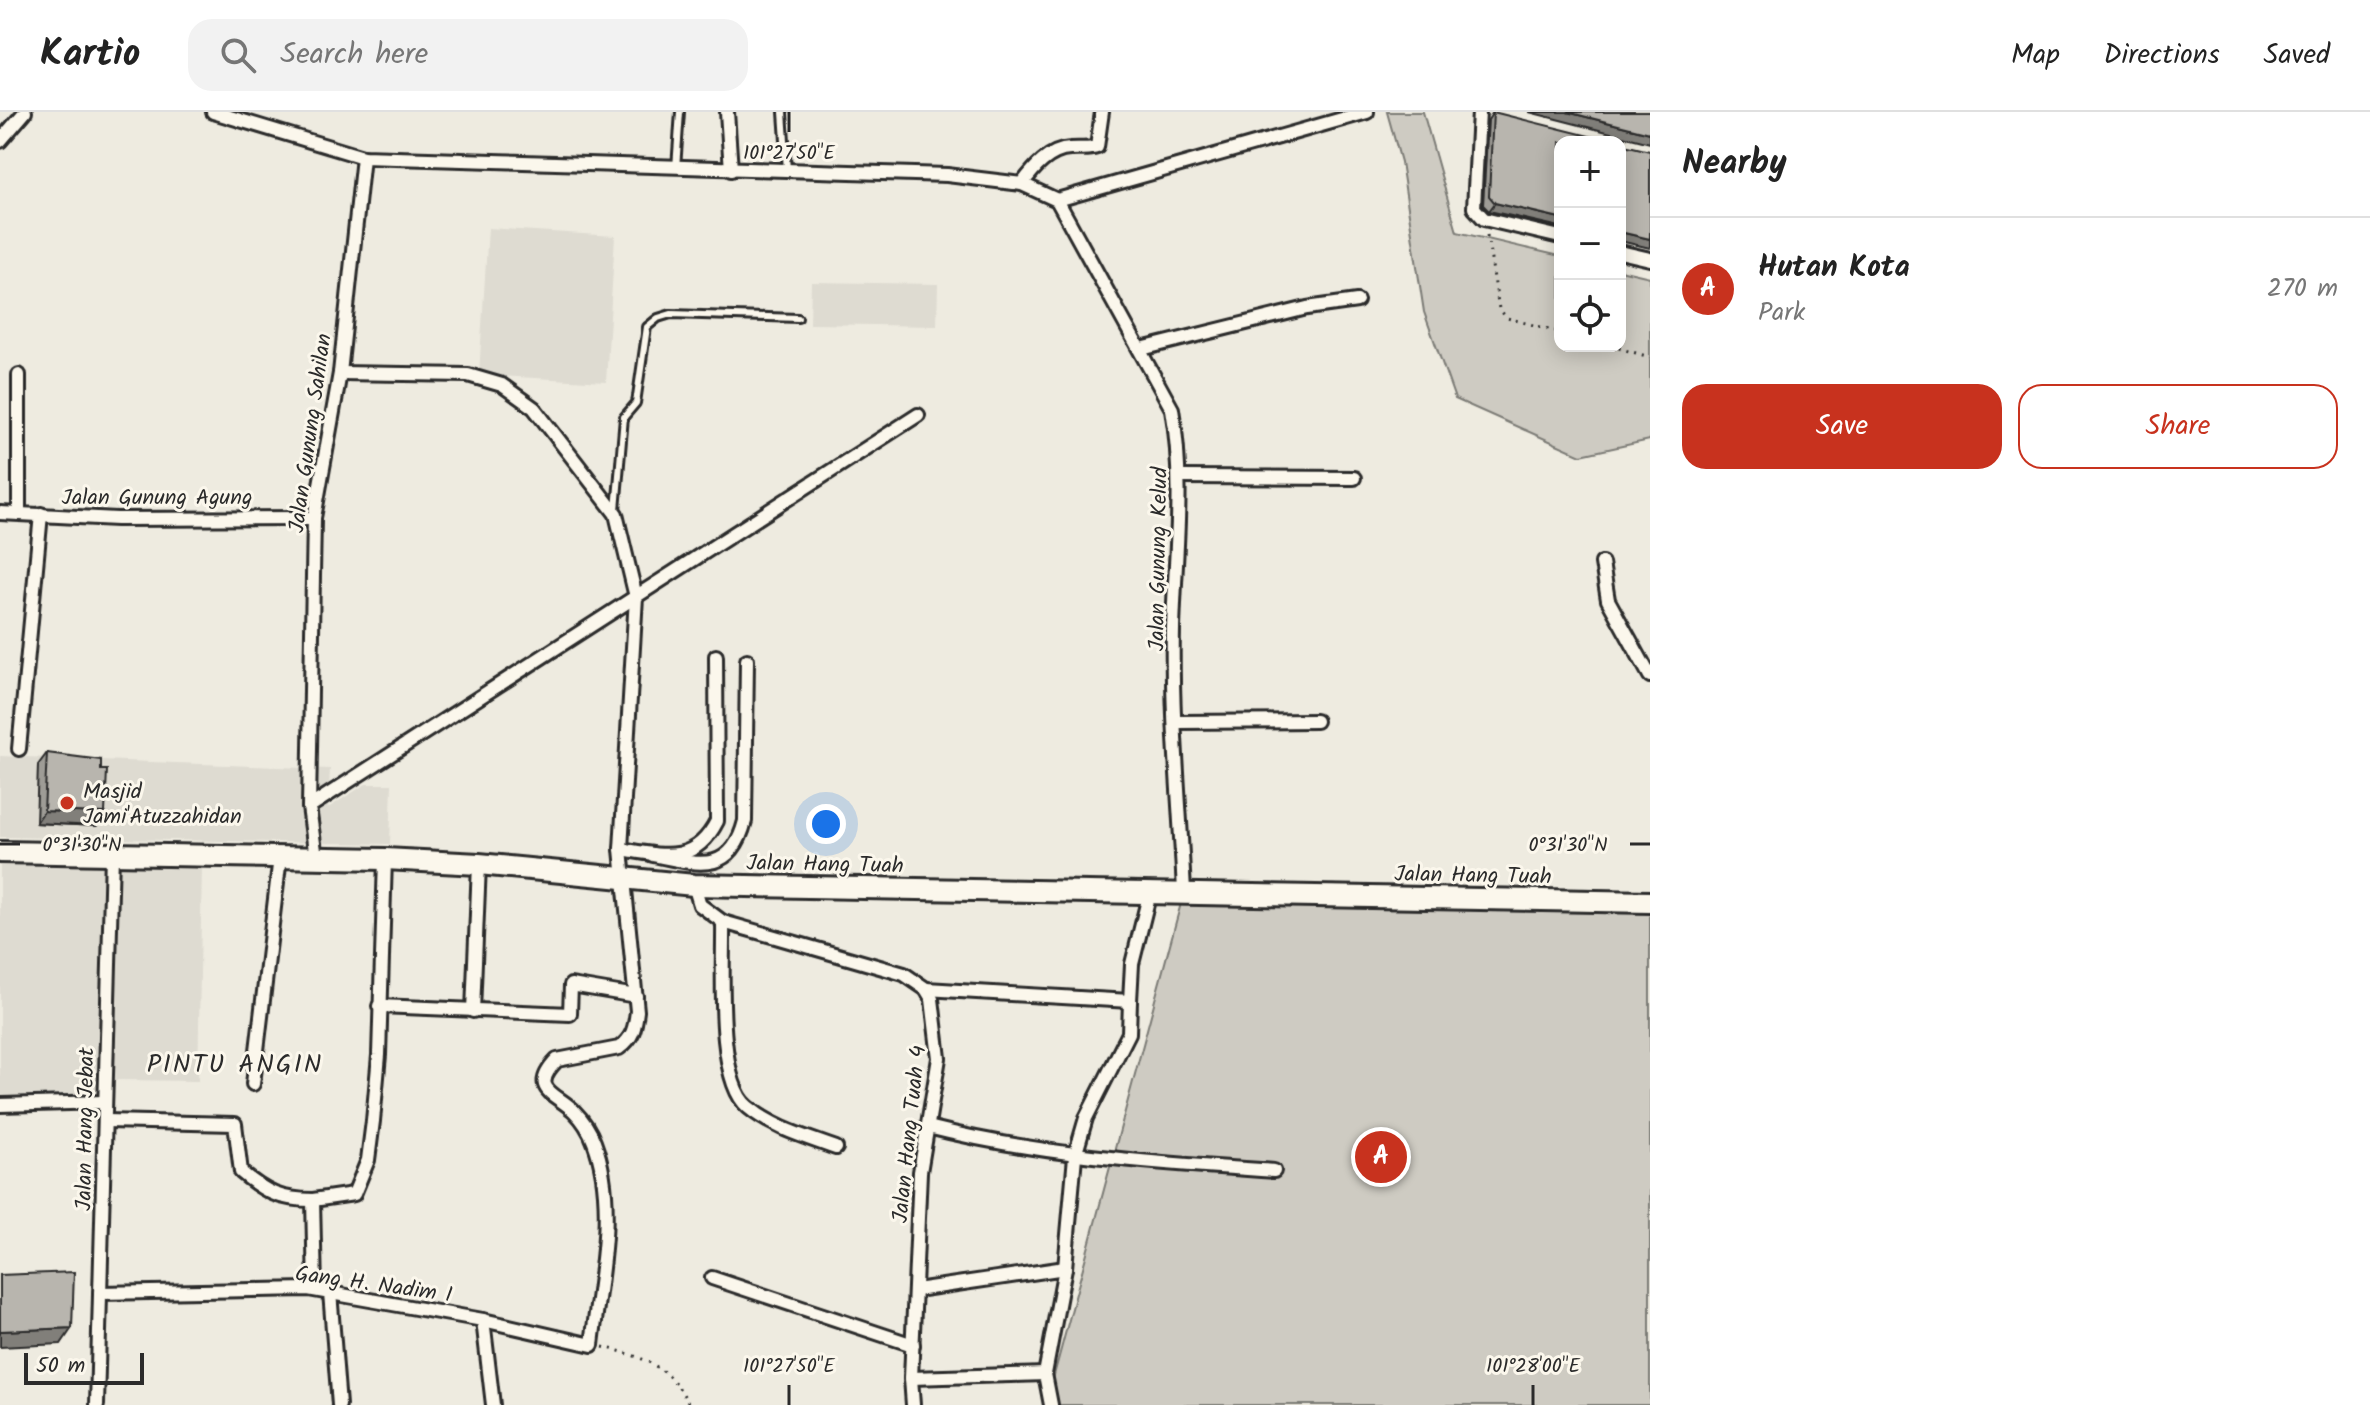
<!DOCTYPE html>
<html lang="en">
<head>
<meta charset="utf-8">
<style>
	:root { --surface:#fff; --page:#f2f2f2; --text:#222; --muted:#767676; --line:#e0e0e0; --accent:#c8321e }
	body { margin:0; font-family:Kalam,sans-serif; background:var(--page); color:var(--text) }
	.controls { position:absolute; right:24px; top:24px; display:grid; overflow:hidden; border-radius:16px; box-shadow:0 4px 20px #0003 }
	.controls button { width:72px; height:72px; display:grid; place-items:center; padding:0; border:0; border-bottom:2px solid var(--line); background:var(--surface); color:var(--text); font:40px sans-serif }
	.scale { position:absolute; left:24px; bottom:20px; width:120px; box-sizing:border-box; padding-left:8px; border:4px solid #2b2b2b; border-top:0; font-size:22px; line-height:28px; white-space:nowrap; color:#2b2b2b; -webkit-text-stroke:6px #fbf7ec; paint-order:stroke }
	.you { position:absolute; left:826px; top:712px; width:28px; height:28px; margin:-20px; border:6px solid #fff; border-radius:50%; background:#1a73e8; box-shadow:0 0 0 12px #1a73e833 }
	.badge { display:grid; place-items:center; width:52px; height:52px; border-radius:50%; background:var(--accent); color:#fff; font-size:26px; font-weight:700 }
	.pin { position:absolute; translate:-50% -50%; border:4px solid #fff; box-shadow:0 2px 8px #0006 }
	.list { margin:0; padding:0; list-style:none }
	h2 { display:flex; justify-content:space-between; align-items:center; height:104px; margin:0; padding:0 32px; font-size:34px }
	h2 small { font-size:26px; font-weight:400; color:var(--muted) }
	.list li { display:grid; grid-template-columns:52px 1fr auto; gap:24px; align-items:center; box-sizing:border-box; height:144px; padding:0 32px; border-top:2px solid var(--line) }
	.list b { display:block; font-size:30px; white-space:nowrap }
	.list p { margin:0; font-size:26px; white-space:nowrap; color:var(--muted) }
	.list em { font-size:26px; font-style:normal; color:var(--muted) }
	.actions { display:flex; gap:16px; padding:24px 32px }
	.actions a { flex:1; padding:18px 0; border:2px solid var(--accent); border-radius:24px; text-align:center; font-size:28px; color:var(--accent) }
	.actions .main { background:var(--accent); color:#fff }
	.icon { flex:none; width:44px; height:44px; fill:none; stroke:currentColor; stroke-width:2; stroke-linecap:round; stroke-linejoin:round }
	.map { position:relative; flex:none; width:1650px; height:1293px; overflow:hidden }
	header { display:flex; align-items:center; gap:48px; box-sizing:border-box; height:112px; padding:0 40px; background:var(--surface); border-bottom:2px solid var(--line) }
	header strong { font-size:38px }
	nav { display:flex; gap:44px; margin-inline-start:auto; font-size:28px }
	.search { width:560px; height:72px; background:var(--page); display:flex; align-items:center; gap:20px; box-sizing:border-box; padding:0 28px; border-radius:24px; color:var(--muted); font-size:30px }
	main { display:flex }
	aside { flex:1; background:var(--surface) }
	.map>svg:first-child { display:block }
	.built { fill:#dedbd1 }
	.green { fill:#cecbc2; stroke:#7c7b76; stroke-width:2 }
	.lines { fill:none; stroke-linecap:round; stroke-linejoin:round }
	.service-casing { stroke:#2b2b2b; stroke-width:12 }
	.minor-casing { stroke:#2b2b2b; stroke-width:18 }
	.primary-casing { stroke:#2b2b2b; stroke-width:26 }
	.path { stroke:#2b2b2b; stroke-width:3; stroke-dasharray:2 6; stroke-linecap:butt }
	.service { stroke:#fbf7ec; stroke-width:6 }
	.minor { stroke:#fbf7ec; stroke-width:12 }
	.primary { stroke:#fbf7ec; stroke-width:20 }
	.wall { fill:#9e9c96; stroke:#2b2b2b; stroke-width:2 }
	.shaded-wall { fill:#817f7a; stroke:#2b2b2b; stroke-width:2 }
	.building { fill:#b8b5ae; stroke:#2b2b2b; stroke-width:2 }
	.ticks { fill:none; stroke:#2b2b2b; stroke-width:3 }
	.poi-dot { fill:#c8321e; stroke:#fbf7ec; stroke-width:3 }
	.labels { text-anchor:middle; stroke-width:6; stroke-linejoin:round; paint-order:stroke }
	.street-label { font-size:22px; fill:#2b2b2b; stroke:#fbf7ec }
	.poi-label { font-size:22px; fill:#2b2b2b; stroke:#fbf7ec; text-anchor:start }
	.quarter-label { font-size:26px; letter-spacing:2px; fill:#2b2b2b; stroke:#fbf7ec }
	.ticks-label { font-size:20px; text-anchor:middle; fill:#2b2b2b; stroke:#fbf7ec; stroke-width:6; stroke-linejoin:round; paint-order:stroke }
</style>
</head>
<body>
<header>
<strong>Kartio</strong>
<div class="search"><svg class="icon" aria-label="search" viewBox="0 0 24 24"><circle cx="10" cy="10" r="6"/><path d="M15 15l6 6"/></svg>Search here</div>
<nav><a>Map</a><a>Directions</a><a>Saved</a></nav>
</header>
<main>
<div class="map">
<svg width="1650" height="1293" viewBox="0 0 1650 1293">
	<rect width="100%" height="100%" fill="#eeebe0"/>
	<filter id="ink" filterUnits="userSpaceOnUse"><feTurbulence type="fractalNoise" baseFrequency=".0125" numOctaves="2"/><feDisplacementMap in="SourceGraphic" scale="16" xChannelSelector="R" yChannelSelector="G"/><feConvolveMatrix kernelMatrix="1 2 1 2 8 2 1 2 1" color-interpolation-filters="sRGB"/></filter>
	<g filter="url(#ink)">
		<g class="built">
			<path d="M488,116L615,124L606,270L479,263Z"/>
			<path d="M811,170L938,172L937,214L810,212Z"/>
			<path d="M0,644L330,657L328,696L366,672H392L390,732L0,725Z"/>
			<path d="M0,749L202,753L198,969L115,968L94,983H0Z"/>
		</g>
		<g class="green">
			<path d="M1387,0H1423L1457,120L1560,144V234H1620V158L1650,165V328L1581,343L1455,287L1424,200L1401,50Z"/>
			<path d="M1184,780L1650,798V1293H1046Z"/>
		</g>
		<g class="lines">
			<g class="service-casing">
				<g id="service">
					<path d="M783,0L787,58"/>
					<path d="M676,56L680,0"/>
					<path d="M616,398L624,305L636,291L647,215L658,206L671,202L798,206"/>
				</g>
			</g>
			<g class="minor-casing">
				<g id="minor">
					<path d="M213,0L363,45L947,63L1022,72L1057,88L1172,297C1185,371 1175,443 1173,517C1171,604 1180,693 1184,780"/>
					<path d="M727,0L731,58"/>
					<path d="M1479,0L1474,96L1484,107L1560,125"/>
					<path d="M0,29L25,0"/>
					<path d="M1022,72C1034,56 1049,38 1070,37C1080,36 1089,38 1097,35L1102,0"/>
					<path d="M1057,88L1367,0"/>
					<path d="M1620,140L1650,147"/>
					<path d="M1141,237L1307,196L1357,189"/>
					<path d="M19,263V401"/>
					<path d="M1181,365L1354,366"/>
					<path d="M0,401L117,407L314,406"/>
					<path d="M1602,451L1608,488L1650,564"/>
					<path d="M1177,610L1316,609"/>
					<path d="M19,637L41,402"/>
					<path d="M309,695L918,303"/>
					<path d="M621,737C663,744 695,753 717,709L716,544"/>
					<path d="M653,743C697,752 731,764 745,709L747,548"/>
					<path d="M316,746L309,695L314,406L340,261L363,45"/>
					<path d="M694,773L700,793L723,810L904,862L926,877L932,887L939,946L920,1060L911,1266L913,1293"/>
					<path d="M723,810C724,852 715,968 748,995C773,1016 806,1025 836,1036"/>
					<path d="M926,877L1130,889L1132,852L1150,780"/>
					<path d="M379,894L570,902L571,873L636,884"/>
					<path d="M473,899L479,752"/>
					<path d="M253,972L280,745"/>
					<path d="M0,993L104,990"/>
					<path d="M106,1009L235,1012L241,1060C266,1081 281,1088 313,1088"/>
					<path d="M928,1015C1042,1044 1157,1051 1274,1059"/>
					<path d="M712,1166L913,1233"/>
					<path d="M315,1177L313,1088L354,1082L368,1048L373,1009L379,943L385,747"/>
					<path d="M916,1178L1065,1156"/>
					<path d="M330,1180L339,1293"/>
					<path d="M100,1181L308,1177L483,1208L592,1233C599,1168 618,1093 594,1030C590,1019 582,1007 574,999C556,981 528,978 557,948L619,936C633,926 635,916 637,899L621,737L636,485L616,402L534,296L502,273L468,263L340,261"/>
					<path d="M483,1208L493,1293"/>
					<path d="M911,1266L1045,1262"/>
					<path d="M97,1293L112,742"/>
					<path d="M1051,1293L1045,1262L1065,1156L1075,1044L1086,1006L1129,921L1130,889"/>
				</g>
			</g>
			<g class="primary-casing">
				<path id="primary" d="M0,740L385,747L479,752L694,773L1650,790"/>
			</g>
			<g class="path">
				<path d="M1487,123L1499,197L1507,206L1560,220"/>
				<path d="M1611,234L1650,245"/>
				<path d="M603,1235C642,1244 671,1255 689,1293"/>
			</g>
			<use href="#service" class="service"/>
			<use href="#minor" class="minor"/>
			<use href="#primary" class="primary"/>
		</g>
		<g class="wall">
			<path d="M1493,0L1560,30V115L1489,99L1483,93L1488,8Z"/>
			<path d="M47,641L96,714L36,711L38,653Z"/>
		</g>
		<g class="shaded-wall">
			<path d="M1529,0H1567L1650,21V31Z"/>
			<path d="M1495,91L1560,106V115L1489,99Z"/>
			<path d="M1620,120L1650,127V136L1620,129Z"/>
			<path d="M44,699L105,701L96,714L36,711Z"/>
			<path d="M72,1216L61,1232L0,1235V1219Z"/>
		</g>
		<g class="building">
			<path d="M1493,0L1613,30H1560V106L1495,91L1489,84Z"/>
			<path d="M1567,0H1650V21Z"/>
			<path d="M1620,32L1650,39V127L1620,120Z"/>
			<path d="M47,641L101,648V658H107L105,701L44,699Z"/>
			<path d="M74,1160L72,1216L0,1219V1163Z"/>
		</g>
	</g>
	<path class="ticks" d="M789,0V20M0,732H20M1630,732H1650M789,1273V1293M1533,1273V1293"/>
	<circle class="poi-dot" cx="67" cy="691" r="8"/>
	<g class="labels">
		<g class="street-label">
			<text transform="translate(309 321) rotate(-82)" y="8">Jalan Gunung Sahilan</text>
			<text x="157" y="392">Jalan Gunung Agung</text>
			<text transform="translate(1157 447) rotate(-89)" y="8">Jalan Gunung Kelud</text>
			<text transform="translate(825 751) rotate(1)" y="8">Jalan Hang Tuah</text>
			<text transform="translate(1473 762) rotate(1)" y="8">Jalan Hang Tuah</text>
			<text transform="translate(84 1017) rotate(-89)" y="8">Jalan Hang Jebat</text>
			<text transform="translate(908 1022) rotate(-84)" y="8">Jalan Hang Tuah 4</text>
			<text transform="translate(374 1171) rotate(8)" y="8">Gang H. Nadim I</text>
		</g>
		<g class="poi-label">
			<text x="83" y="686">Masjid<tspan x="83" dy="25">Jami'Atuzzahidan</tspan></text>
		</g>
		<g class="quarter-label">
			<text x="235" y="960">PINTU ANGIN</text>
		</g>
	</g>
	<g class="ticks-label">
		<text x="789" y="47">101°27'50"E</text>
		<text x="82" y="739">0°31'30"N</text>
		<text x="1568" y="739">0°31'30"N</text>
		<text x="789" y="1260">101°27'50"E</text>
		<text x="1533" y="1260">101°28'00"E</text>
	</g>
</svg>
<div class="controls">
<button>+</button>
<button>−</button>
<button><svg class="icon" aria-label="locate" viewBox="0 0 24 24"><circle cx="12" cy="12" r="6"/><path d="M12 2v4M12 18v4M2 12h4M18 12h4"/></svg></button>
</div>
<div class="scale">50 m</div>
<div class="you"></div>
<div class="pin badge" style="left:1381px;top:1045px">A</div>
</div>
<aside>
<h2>Nearby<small></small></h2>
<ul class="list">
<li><span class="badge">A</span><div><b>Hutan Kota</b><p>Park</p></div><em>270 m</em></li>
</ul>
<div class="actions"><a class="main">Save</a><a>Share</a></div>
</aside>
</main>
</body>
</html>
